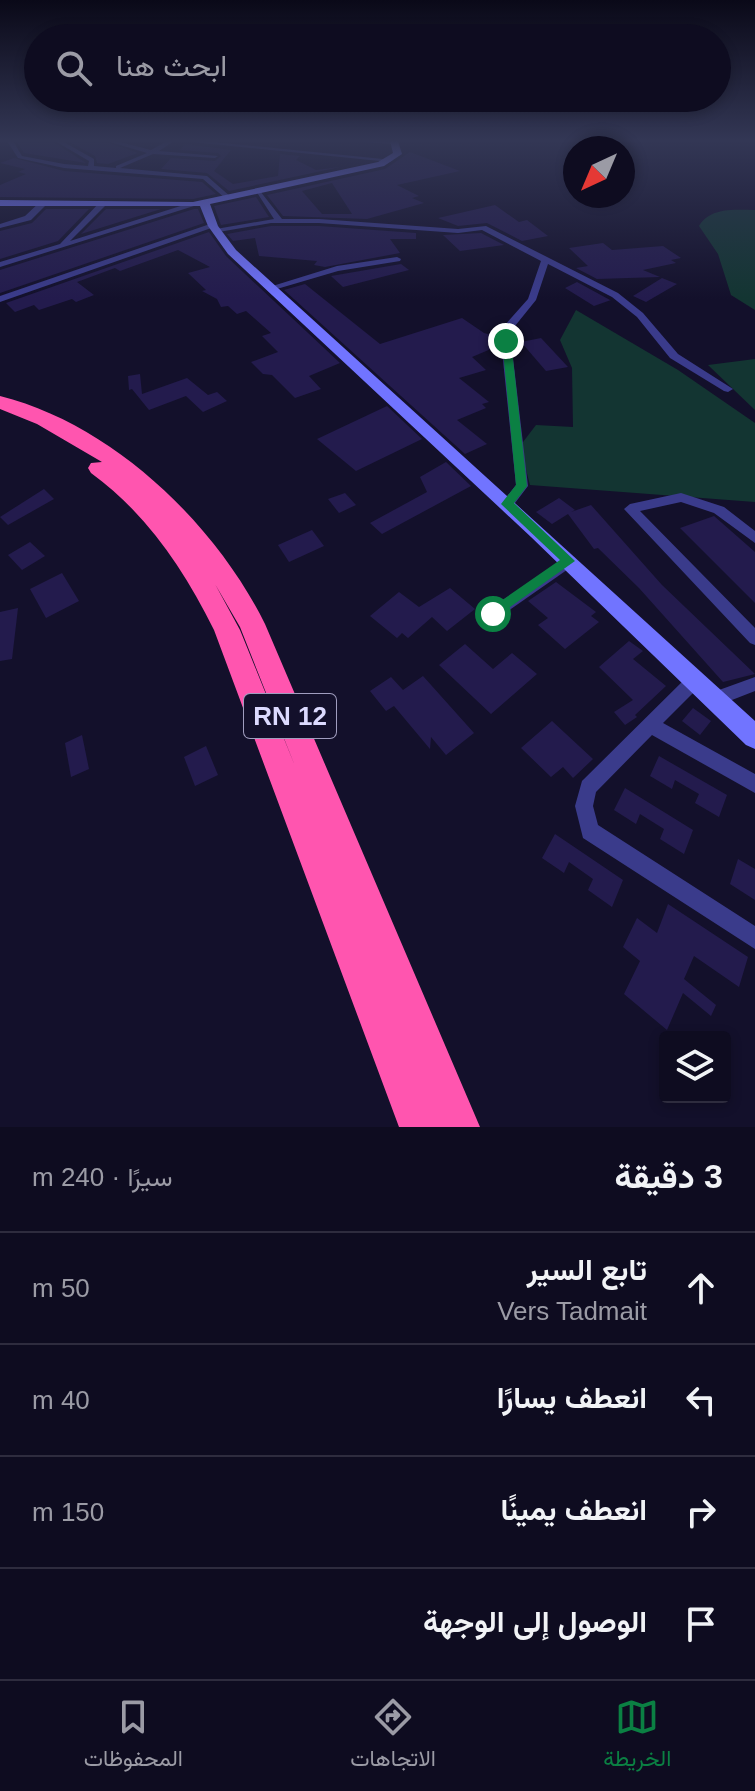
<!DOCTYPE html>
<html lang="ar">
<head>
<meta charset="utf-8">
<style>
	:root { --surface:#0e0c20; --page:#1c1a2d; --text:#f1f3f6; --muted:#9b9ba5; --line:#2e2c3e; --accent:#0b8043 }
	body { margin:0; font-family:Helvetica,Vazirmatn,sans-serif; background:var(--page); color:var(--text); direction:rtl }
	.controls { position:absolute; right:24px; bottom:24px; display:grid; overflow:hidden; border-radius:8px; box-shadow:0 4px 12px #0003 }
	.controls button { width:72px; height:72px; display:grid; place-items:center; padding:0; border:0; border-bottom:2px solid var(--line); background:var(--surface); color:var(--text); font:40px sans-serif }
	.compass { position:absolute; left:563px; top:136px; width:72px; height:72px; border-radius:50%; background:var(--surface); box-shadow:0 4px 12px #0003; rotate:224deg }
	.stop { position:absolute; width:24px; height:24px; margin:-18px; border:6px solid #0b8043; border-radius:50%; background:#fff }
	.stop.end { background:#0b8043; border-color:#fff; box-shadow:0 2px 8px #0008 }
	.list { margin:0; padding:0; list-style:none }
	h2 { display:flex; justify-content:space-between; align-items:center; height:104px; margin:0; padding:0 32px; font-size:34px }
	h2 small { font-size:26px; font-weight:400; color:var(--muted) }
	.list li { display:grid; grid-template-columns:52px 1fr auto; gap:24px; align-items:center; box-sizing:border-box; height:112px; padding:0 32px; border-top:2px solid var(--line) }
	.list b { display:block; font-size:30px; white-space:nowrap }
	.list p { margin:0; font-size:26px; white-space:nowrap; color:var(--muted) }
	.list em { font-size:26px; font-style:normal; color:var(--muted) }
	.icon { flex:none; width:44px; height:44px; fill:none; stroke:currentColor; stroke-width:2; stroke-linecap:round; stroke-linejoin:round }
	.map { position:relative; flex:none; width:755px; height:1127px; overflow:hidden; direction:ltr }
	.search { position:absolute; background:var(--surface); box-shadow:0 4px 12px #0003; left:24px; right:24px; top:24px; height:88px; display:flex; align-items:center; gap:20px; box-sizing:border-box; padding:0 28px; border-radius:44px; color:var(--muted); font-size:30px }
	.sheet { height:552px; background:var(--surface) }
	nav { display:flex; justify-content:space-around; align-items:center; box-sizing:border-box; height:112px; border-top:2px solid var(--line); background:var(--surface); font-size:22px; color:var(--muted) }
	nav a { display:grid; justify-items:center; gap:4px }
	nav .on { color:var(--accent) }
	.map>svg:first-child { display:block }
	.green { fill:#133532 }
	.building { fill:#231b4d; fill-rule:evenodd }
	.lines { fill:none; stroke-linecap:round; stroke-linejoin:round }
	.street { fill:#3a3b8b; fill-rule:evenodd }
	.secondary { fill:#7174ff; fill-rule:evenodd }
	.highway { fill:#ff55af; fill-rule:evenodd }
	.route { fill:#0b8043 }
	.labels { text-anchor:middle; stroke-width:6; stroke-linejoin:round; paint-order:stroke }
	.shield { fill:#13102b; stroke:#a09dbf; stroke-width:2 }
	.shield-label { font-size:26px; font-weight:bold; fill:#dcdaff }
</style>
</head>
<body>
<div class="map">
<svg width="755" height="1127" viewBox="0 0 755 1127">
	<rect width="100%" height="100%" fill="#13102b"/>
	<g class="green">
		<path d="M755,210V310L731,295L718,254L699,226C711,207 734,210 755,210Z"/>
		<path d="M576,310L678,370L755,423V502L530,485L520,446L536,425L573,427L572,368L560,340Z"/>
		<path d="M755,359V410L708,365Z"/>
	</g>
	<g class="building">
		<path d="M23,141H52L86,163L24,153L17,142Z"/>
		<path d="M68,141H104L138,153L108,164L97,163L95,156Z"/>
		<path d="M185,144L231,150L214,171L233,184L278,176L280,154L300,156L296,160L316,170L340,167L229,191L207,173L161,169L171,158L215,161L221,156L218,153L180,150Z"/>
		<path d="M410,152L460,171L397,185L419,196L412,198L424,203L367,219L283,216L267,195L385,169ZM332,183L352,214H322L302,191Z"/>
		<path d="M14,158L64,171L202,182L216,194L193,199L0,197V185L26,174L18,172L25,169L0,163Z"/>
		<path d="M256,197L269,217L221,225L214,206Z"/>
		<path d="M495,205L519,222L527,220L548,236L522,241L487,223L458,226L438,218Z"/>
		<path d="M46,209H89L58,241L0,259V231L32,223Z"/>
		<path d="M106,209H161L81,234Z"/>
		<path d="M194,209H198L204,223L0,293V270Z"/>
		<path d="M271,226H319L416,233V239H390L400,253L325,267L314,265L317,261L259,256L255,238L233,241L227,234Z"/>
		<path d="M209,232L226,256L340,363L309,376L321,389L295,398L272,375L263,374L251,362L278,352L262,336L271,333L246,311L237,314L228,306L221,307L217,299L202,291L206,290L188,273L210,267L178,250L120,271L115,268L77,282L94,295L76,302L72,299L39,310L34,305L15,312L6,303Z"/>
		<path d="M481,233L504,245L460,251L443,235Z"/>
		<path d="M603,243L612,250L663,246L681,258L671,260L676,263L643,270L660,277L597,279L576,268L588,266L569,248Z"/>
		<path d="M401,264L409,270L343,287L331,276Z"/>
		<path d="M662,278L677,284L646,302L633,296Z"/>
		<path d="M577,282L610,300H611L594,306L565,288Z"/>
		<path d="M305,284L380,344L462,318L484,333L499,337L498,346L472,357L486,370L459,378L489,402L482,404L486,408L457,420L487,444L465,454L284,290Z"/>
		<path d="M541,338L568,367L546,371L521,342Z"/>
		<path d="M140,374L142,394L187,378L208,395L217,392L227,401L203,412L186,396L149,410L132,389L129,390L128,376Z"/>
		<path d="M387,406L422,439L356,471L317,439Z"/>
		<path d="M446,462L471,486L382,534L370,523L427,492L420,477Z"/>
		<path d="M44,489L54,499L8,525L0,517Z"/>
		<path d="M345,493L356,505L339,513L328,499Z"/>
		<path d="M559,498L575,510L571,512L591,505L662,585L755,674L723,682L639,588L598,548L594,549L568,514L552,524L536,512Z"/>
		<path d="M714,516L755,552V603L680,528Z"/>
		<path d="M312,530L324,546L289,562L278,545Z"/>
		<path d="M30,542L45,556L22,570L8,555Z"/>
		<path d="M62,573L79,601L46,618L30,589Z"/>
		<path d="M556,582L596,612L591,616L599,622L565,649L538,625L548,618L528,601Z"/>
		<path d="M450,588L475,609L447,631L432,617L408,638L402,633L397,638L370,616L399,592L419,607Z"/>
		<path d="M18,608L12,659L0,661V612Z"/>
		<path d="M629,641L643,651L633,659L666,686L635,715L637,717L625,725L614,712L633,700L599,667Z"/>
		<path d="M465,644L493,669L512,653L537,674L491,714L439,665Z"/>
		<path d="M423,676L474,733L446,755L431,737L430,749L394,706L386,711L370,691L391,677L403,690Z"/>
		<path d="M693,708L711,721L700,735L682,721Z"/>
		<path d="M552,721L593,759L573,778L563,767L551,777L521,748Z"/>
		<path d="M82,735L89,769L71,777L65,743Z"/>
		<path d="M206,746L218,775L195,786L184,757Z"/>
		<path d="M659,756L727,795L719,817L695,803L699,794L675,780L672,789L650,776Z"/>
		<path d="M625,788L693,830L684,854L660,839L664,829L640,814L636,824L614,810Z"/>
		<path d="M555,834L623,880L612,907L588,890L593,879L569,862L564,873L542,858Z"/>
		<path d="M738,859L755,869V900L730,884Z"/>
		<path d="M668,904L748,957L739,987L694,956L684,979L716,1005L711,1016L683,993L667,1030L624,994L640,961L623,947L637,918L657,933Z"/>
	</g>
	<g class="lines">
		<g class="street">
			<path d="M7,141H13L22,156L64,164L88,166L89,161L55,141H62L94,159V166L116,168V166L147,153L107,141H116L151,150L167,141H174L159,151L218,156L215,158L153,154L120,168L207,176L232,198L226,199L203,179L64,168L18,158Z"/>
			<path d="M182,141H203L393,160L390,162Z"/>
			<path d="M347,141H396L397,142L394,144Z"/>
			<path d="M256,191H260L282,219H319L458,229L486,226L618,293L643,313L678,354L733,389L728,392L724,391L670,358L637,317L612,297L548,264L536,300L515,326L511,341L528,486L512,507H502L501,504L516,485L501,341L505,325L528,299L541,261L482,230L458,233L319,223H271L213,233V229H216L274,219Z"/>
			<path d="M41,201L48,203L31,220L0,228V224L25,216Z"/>
			<path d="M101,201L108,203L70,241L190,203L197,205L0,267V262L60,244Z"/>
			<path d="M210,224L217,226L0,302V296Z"/>
			<path d="M397,257L401,259L400,261L338,271L270,291L266,288L337,266Z"/>
			<path d="M681,493L724,507L755,531V543L714,513L681,502L640,511L755,628V645L750,643L624,509L630,504Z"/>
			<path d="M569,556L574,557L576,561L574,565L498,618L493,620L488,618L486,614L488,610Z"/>
			<path d="M695,673L701,675L703,680L701,685L663,723L755,774V793L652,735L596,792L593,806L598,825L755,926V949L583,838L575,806L582,781L689,675Z"/>
			<path d="M755,677V691L714,707L708,704L706,699L708,694Z"/>
		</g>
		<path class="secondary" d="M390,141H398L402,154L384,166L210,204L218,226L236,250L755,721V749L746,745L531,537L228,254L208,226L200,206H0V200L193,202L378,162L393,153Z"/>
		<path class="highway" d="M0,396C112,424 215,523 265,624L480,1127H399L214,630C183,568 147,514 91,473L88,468L91,463L102,462L37,424L0,409ZM215,584L240,627L295,766L240,630Z"/>
	</g>
	<linearGradient id="sky" x2="0" y2="1"><stop stop-color="#0a0918"/><stop offset="0.47" stop-color="#333755"/><stop offset="1" stop-color="#333755" stop-opacity="0"/></linearGradient>
	<rect width="755" height="299" fill="url(#sky)"/>
	<path class="route" d="M506,338L511,341L527,486L514,503L575,561L493,619L486,614L488,610L560,560L501,504L516,485L502,341Z"/>
	<g class="labels">
		<rect class="shield" x="244" y="694" width="92" height="44" rx="6"/>
		<g class="shield-label">
			<text x="290" y="725">RN 12</text>
		</g>
	</g>
</svg>
<div class="controls">
<button><svg class="icon" aria-label="layers" viewBox="0 0 24 24"><path d="M12 4l9 5-9 5-9-5zM3 14l9 5 9-5"/></svg></button>
</div>
<svg class="compass" viewBox="-18 -18 36 36"><path d="M0-13l5 13h-10z" fill="#e53935"/><path d="M0 13l5-13h-10z" fill="#9b9ba5"/></svg>
<div class="stop" style="left:493px;top:614px"></div>
<div class="stop end" style="left:506px;top:341px"></div>
<div class="search"><svg class="icon" aria-label="search" viewBox="0 0 24 24"><circle cx="10" cy="10" r="6"/><path d="M15 15l6 6"/></svg>ابحث هنا</div>
</div>
<section class="sheet">
<h2>3 دقيقة<small>سيرًا · 240 m</small></h2>
<ul class="list">
<li><svg class="icon" aria-label="ahead" viewBox="0 0 24 24"><path d="M12 20V5M6 11l6-6 6 6"/></svg><div><b>تابع السير</b><p>Vers Tadmait</p></div><em>50 m</em></li>
<li><svg class="icon" aria-label="left" viewBox="0 0 24 24"><path d="M17 20v-9H6M10 6l-5 5 5 5"/></svg><div><b>انعطف يسارًا</b></div><em>40 m</em></li>
<li><svg class="icon" aria-label="right" viewBox="0 0 24 24"><path d="M7 20v-9h11M14 6l5 5-5 5"/></svg><div><b>انعطف يمينًا</b></div><em>150 m</em></li>
<li><svg class="icon" aria-label="arrive" viewBox="0 0 24 24"><path d="M6 21V4h12l-3 4 3 4H6"/></svg><div><b>الوصول إلى الوجهة</b></div></li>
</ul>
</section>
<nav>
<a class="on"><svg class="icon" aria-label="map" viewBox="0 0 24 24"><path d="M3 6l6-2 6 2 6-2v14l-6 2-6-2-6 2zM9 4v14M15 6v14"/></svg>الخريطة</a>
<a><svg class="icon" aria-label="directions" viewBox="0 0 24 24"><path d="M12 3l9 9-9 9-9-9zM9 14v-3h6M13 9l2 2-2 2"/></svg>الاتجاهات</a>
<a><svg class="icon" aria-label="saved" viewBox="0 0 24 24"><path d="M7 4h10v16l-5-4-5 4z"/></svg>المحفوظات</a>
</nav>
</body>
</html>
